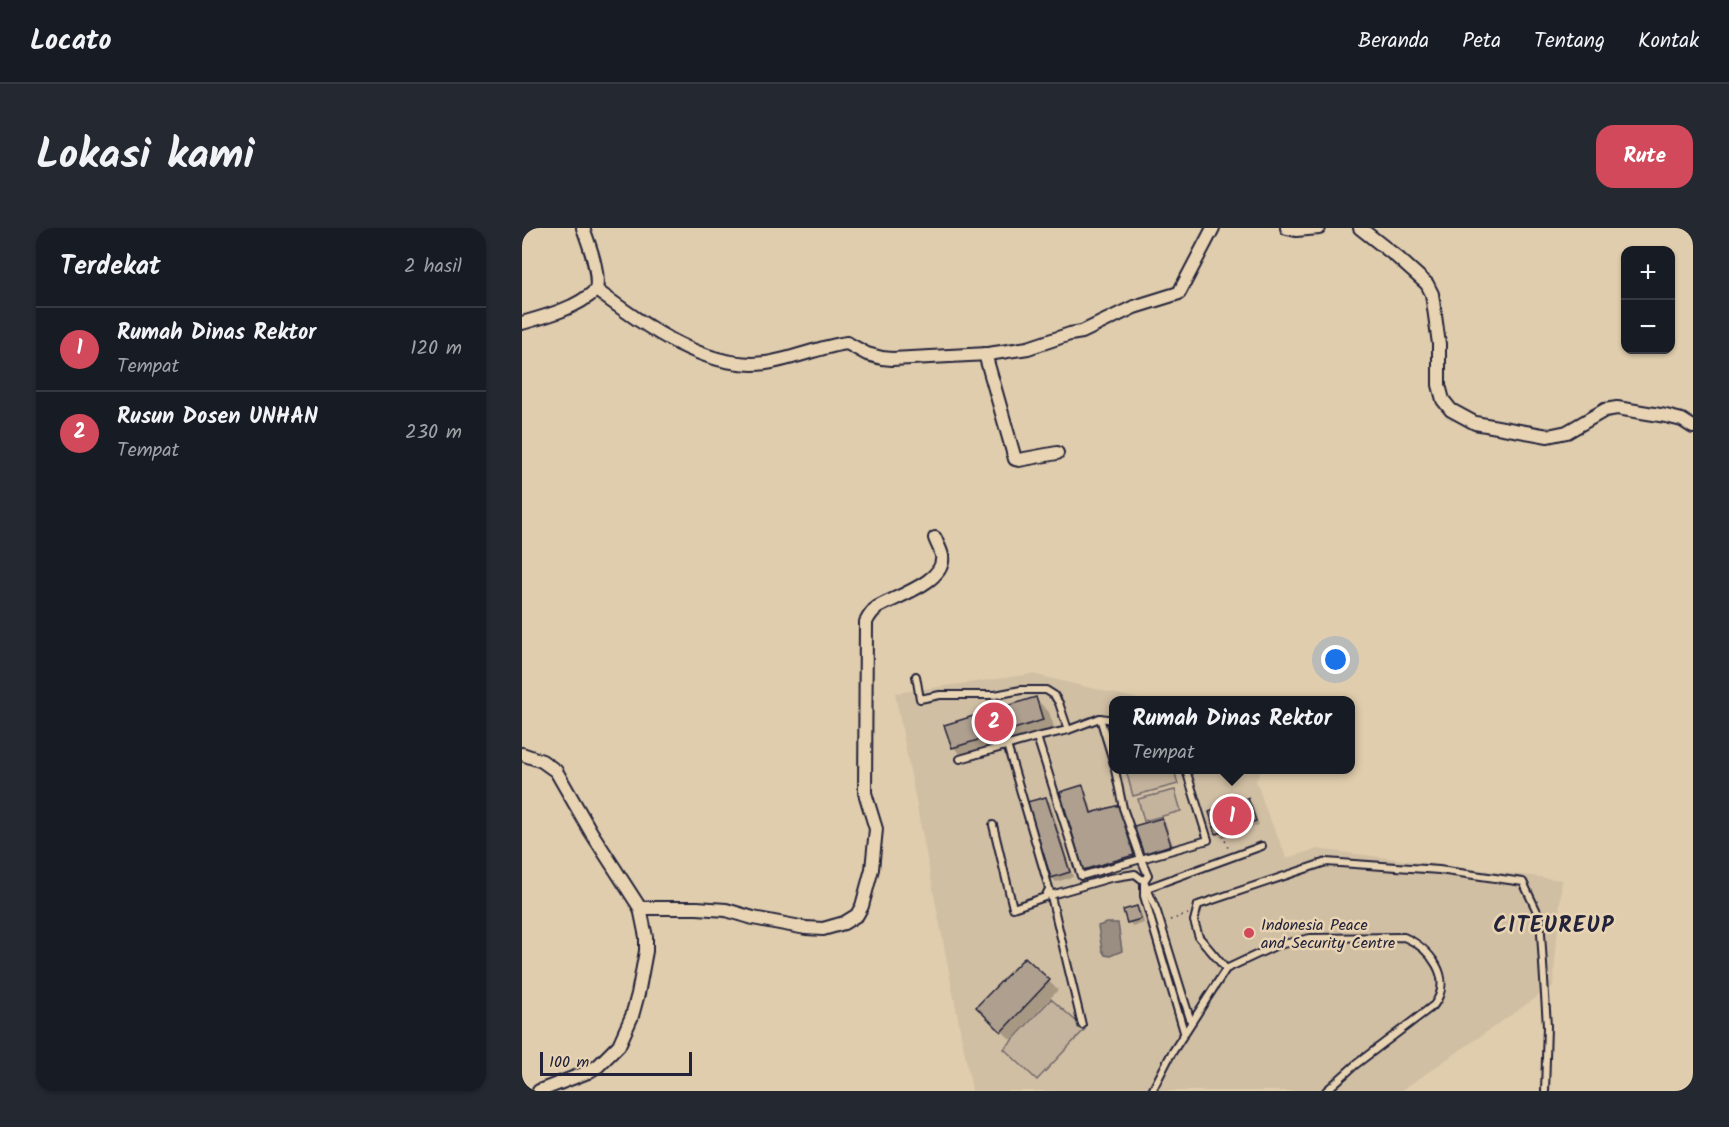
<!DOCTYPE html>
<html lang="id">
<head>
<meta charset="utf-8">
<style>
	:root { --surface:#171b24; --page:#242831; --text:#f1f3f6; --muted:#9ea1a6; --line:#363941; --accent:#d1495b }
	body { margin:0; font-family:Kalam,sans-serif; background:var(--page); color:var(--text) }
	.controls { position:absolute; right:18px; top:18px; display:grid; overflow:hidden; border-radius:12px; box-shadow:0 2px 4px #0004 }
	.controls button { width:54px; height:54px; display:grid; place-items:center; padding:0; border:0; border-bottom:2px solid var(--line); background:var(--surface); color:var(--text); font:30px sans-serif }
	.scale { position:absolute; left:18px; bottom:15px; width:152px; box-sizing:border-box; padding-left:6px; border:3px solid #22223b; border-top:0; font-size:16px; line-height:21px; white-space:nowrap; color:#22223b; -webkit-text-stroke:4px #e8d4b2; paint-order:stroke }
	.you { position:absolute; left:814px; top:432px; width:21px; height:21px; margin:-15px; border:4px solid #fff; border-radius:50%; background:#1a73e8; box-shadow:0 0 0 9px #1a73e833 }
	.badge { display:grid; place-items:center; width:39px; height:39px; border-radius:50%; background:var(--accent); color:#fff; font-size:20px; font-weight:700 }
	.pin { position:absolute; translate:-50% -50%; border:3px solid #fff; box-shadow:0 2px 6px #0006 }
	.popup { position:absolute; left:587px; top:468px; width:246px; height:78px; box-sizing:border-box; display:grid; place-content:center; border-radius:12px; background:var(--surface); filter:drop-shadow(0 2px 4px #0005); font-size:20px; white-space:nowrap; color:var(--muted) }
	.popup b { font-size:22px; color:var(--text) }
	.popup::after { content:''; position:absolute; left:50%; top:100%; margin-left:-12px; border:12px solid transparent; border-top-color:var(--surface) }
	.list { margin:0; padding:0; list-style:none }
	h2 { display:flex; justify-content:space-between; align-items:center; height:78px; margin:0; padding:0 24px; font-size:26px }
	h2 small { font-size:20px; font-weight:400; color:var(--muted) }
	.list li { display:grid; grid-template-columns:39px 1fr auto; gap:18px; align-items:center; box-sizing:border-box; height:84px; padding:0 24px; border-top:2px solid var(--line) }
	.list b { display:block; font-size:22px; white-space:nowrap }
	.list p { margin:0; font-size:20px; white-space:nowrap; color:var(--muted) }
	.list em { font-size:20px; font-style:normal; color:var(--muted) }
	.map { position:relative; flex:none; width:1171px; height:863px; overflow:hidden; border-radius:18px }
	header { display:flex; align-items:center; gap:36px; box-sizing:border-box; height:84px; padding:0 30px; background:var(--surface); border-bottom:2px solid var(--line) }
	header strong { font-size:28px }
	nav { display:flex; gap:33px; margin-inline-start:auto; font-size:21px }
	.intro { display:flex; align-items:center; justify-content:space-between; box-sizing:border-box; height:144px; padding:0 36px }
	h1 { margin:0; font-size:42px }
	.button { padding:15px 27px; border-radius:18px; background:var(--accent); color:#fff; font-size:21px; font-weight:700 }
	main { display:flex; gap:36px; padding:0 36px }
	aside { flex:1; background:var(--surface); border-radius:18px; box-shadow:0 2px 4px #0004 }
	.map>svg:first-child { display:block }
	.built { fill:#d1bfa4 }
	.green { fill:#c4b39d; stroke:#736a6c; stroke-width:1.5 }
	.water { fill:#9a8e82; stroke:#6a6366; stroke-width:1.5 }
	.shadow { fill:#0003 }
	.building { fill:#ae9f8f; stroke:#22223b; stroke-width:1.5 }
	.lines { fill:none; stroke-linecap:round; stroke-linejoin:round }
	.lane-casing { stroke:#22223b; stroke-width:10 }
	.street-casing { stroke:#22223b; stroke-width:16 }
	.path { stroke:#22223b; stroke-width:1.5; stroke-dasharray:1.5 4.5; stroke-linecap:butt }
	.lane { stroke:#e8d4b2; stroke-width:6 }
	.street { stroke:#e8d4b2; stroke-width:12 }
	.poi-dot { fill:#d1495b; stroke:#e8d4b2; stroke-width:2 }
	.labels { text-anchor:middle; stroke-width:5; stroke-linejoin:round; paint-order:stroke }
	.poi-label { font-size:16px; fill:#22223b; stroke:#e8d4b2; text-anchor:start }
	.district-label { font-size:22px; font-weight:bold; letter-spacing:1.5px; fill:#22223b; stroke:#e8d4b2 }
</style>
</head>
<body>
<header>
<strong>Locato</strong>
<nav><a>Beranda</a><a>Peta</a><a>Tentang</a><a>Kontak</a></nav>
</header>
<div class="intro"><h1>Lokasi kami</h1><a class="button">Rute</a></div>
<main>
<aside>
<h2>Terdekat<small>2 hasil</small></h2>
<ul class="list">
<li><span class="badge">1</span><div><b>Rumah Dinas Rektor</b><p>Tempat</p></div><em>120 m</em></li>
<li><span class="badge">2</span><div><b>Rusun Dosen UNHAN</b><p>Tempat</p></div><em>230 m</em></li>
</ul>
</aside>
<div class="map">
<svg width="1171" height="863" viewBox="0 0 1171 863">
	<rect width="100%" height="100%" fill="#e0cdad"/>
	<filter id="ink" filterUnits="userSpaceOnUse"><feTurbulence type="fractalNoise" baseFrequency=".0167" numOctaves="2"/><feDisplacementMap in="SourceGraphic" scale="12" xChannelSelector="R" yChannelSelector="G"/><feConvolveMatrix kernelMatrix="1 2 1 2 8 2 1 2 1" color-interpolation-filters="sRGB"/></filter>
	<g filter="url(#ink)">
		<path class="built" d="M510,446L620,472H592V542H740L734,552L744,582L765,630L795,621L1040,652L1031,758L879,863H450L373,465Z"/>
		<g class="green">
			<path d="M604,542H652L656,556L611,568Z"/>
			<path d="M653,562L659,583L622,593L616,571Z"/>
			<path d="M529,771L563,801L515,852L482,821Z"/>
		</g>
		<path class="water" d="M585,695H596L600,723L588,728L583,727L580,722L576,698Z"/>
		<g class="shadow">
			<path d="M513,470L527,484L534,505L445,533L431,519Z"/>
			<path d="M560,559L564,563L571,586L596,578L601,583L615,631L567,646L562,642Z"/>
			<path d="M523,570L528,574L551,649L534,654L530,650Z"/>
			<path d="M726,572L730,576L737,597L700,610L696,605Z"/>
			<path d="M640,591L644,596L652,621L626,629L622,625Z"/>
			<path d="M615,680L619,684L622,695L611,699L607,694Z"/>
			<path d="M503,731L536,762L489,812L456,779Z"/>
		</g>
		<g class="building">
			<path d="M514,469L521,492L430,520L422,497Z"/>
			<path d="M561,557L569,585L597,577L612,627L561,642L538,564Z"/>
			<path d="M524,569L548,644L529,650L505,574Z"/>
			<path d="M726,570L734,593L694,606L687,584Z"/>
			<path d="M640,590L649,617L621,626L612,598Z"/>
			<path d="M615,678L619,691L605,695L601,682Z"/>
			<path d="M503,729L528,752L479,804L454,779Z"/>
		</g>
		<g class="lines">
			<g class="lane-casing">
				<g id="lane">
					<path d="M394,448L398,471L418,467H473L499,462H524L532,467L537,475L546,502"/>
					<path d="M578,490L592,492"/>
					<path d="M515,509L546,502L578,490L592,536"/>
					<path d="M485,517L527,660L560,797"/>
					<path d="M438,531L515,509L559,648L619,631L626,647L622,653V668L662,804"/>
					<path d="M593,542L601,580L619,631L686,612L664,542"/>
					<path d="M471,597L491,680L523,669L527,661"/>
					<path d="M625,660L740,618"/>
					<path d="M529,667L588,650L613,646L622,653L635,684L669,794"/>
					<path d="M704,741L677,709L672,693L676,677L804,634L917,642L1001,654L1018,690L1025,798L1023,863"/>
					<path d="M630,863L648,828L704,741L753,718L788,710L882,709C908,720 932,750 912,777L833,837L804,863"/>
				</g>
			</g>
			<g class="street-casing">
				<g id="street">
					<path d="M765,0L774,2L797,0"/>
					<path d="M838,0L875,29L905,56L910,66L917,116V157L921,172L929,182L953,195L1026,208L1045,204L1083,182L1095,180L1144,188L1160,192L1171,199"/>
					<path d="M74,62C121,96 183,143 244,135C271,131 297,119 325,115L345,126L360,130L370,131L466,126L506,120L548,106L560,104L612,79L657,65L691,0"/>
					<path d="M0,95C25,88 55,80 74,62C78,45 67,16 61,0"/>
					<path d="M463,126L493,231L497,232L535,225"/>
					<path d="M0,526L20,533L34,543L69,604L118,680L124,709V723L116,766L110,788L97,817L76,838L66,844L17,863"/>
					<path d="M118,680H175L204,682L231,690L284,700L301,701L322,695L335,687L340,678L350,641L354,601L343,565L344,394C347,388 350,383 356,379C372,369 424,354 420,328C419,322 415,316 413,310"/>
				</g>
			</g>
			<g class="path">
				<path d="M701,607L706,620"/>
				<path d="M648,692L666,686"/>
			</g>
			<use href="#lane" class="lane"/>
			<use href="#street" class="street"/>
		</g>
	</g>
	<circle class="poi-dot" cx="727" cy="705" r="6"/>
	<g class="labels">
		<g class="poi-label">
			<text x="739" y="702">Indonesia Peace<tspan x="739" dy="18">and Security Centre</tspan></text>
		</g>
		<g class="district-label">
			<text x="1032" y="704">CITEUREUP</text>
		</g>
	</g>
</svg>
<div class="controls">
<button>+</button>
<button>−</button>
</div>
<div class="scale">100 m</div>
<div class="you"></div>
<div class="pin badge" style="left:710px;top:588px">1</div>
<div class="popup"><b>Rumah Dinas Rektor</b>Tempat</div>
<div class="pin badge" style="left:472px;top:494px">2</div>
</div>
</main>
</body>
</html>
